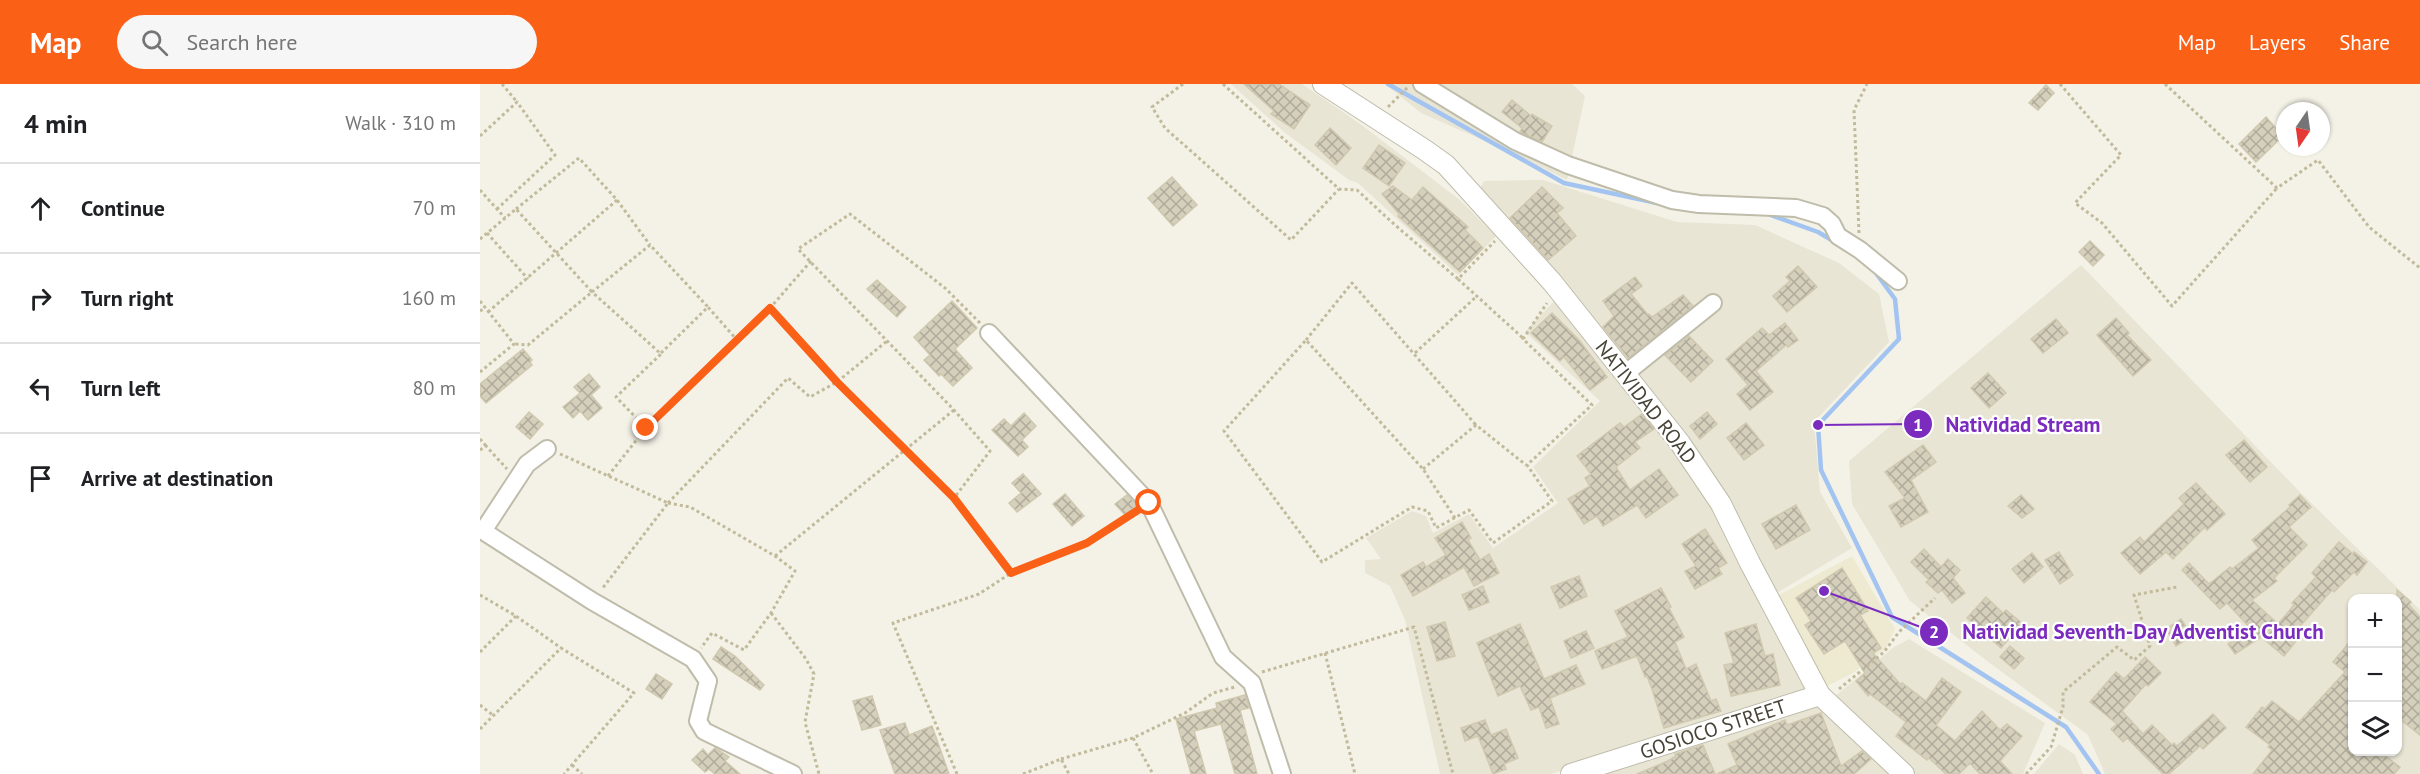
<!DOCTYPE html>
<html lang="en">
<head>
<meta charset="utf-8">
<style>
	:root { --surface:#fff; --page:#f6f6f6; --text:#202124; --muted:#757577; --line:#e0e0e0; --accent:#fb6017 }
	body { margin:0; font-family:"PT Sans",sans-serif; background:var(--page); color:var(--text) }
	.controls { position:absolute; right:18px; bottom:18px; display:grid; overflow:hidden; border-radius:12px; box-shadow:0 2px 4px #0004 }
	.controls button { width:54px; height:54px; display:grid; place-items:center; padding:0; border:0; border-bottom:2px solid var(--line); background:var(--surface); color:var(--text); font:30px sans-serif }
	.compass { position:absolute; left:1796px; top:18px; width:54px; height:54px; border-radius:50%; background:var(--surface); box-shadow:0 2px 4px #0004; rotate:193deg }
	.stop { position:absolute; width:18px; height:18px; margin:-14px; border:4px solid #fb6017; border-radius:50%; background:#fff }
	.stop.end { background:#fb6017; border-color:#fff; box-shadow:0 2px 6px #0008 }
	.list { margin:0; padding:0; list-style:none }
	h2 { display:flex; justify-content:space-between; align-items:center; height:78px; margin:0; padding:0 24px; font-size:26px }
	h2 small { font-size:20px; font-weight:400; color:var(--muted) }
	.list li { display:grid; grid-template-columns:39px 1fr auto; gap:18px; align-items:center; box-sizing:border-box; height:90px; padding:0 24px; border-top:2px solid var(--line) }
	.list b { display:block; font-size:22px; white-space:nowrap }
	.list em { font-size:20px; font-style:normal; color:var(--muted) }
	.icon { flex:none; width:33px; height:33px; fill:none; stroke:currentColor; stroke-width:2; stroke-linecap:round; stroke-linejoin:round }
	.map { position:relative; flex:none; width:1940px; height:690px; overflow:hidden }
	header { display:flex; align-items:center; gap:36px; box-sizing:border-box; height:84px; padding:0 30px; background:var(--accent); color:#fff }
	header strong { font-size:28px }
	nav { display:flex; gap:33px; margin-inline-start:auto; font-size:21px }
	.search { width:420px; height:54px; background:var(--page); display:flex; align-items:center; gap:15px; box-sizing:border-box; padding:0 21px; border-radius:33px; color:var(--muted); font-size:22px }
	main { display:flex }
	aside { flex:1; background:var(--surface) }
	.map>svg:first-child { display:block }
	.residential { fill:#e8e5d5; fill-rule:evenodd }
	.education { fill:#edead1 }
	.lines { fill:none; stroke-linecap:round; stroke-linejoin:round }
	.stream { stroke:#a3c4f1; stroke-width:4.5 }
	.building { fill:url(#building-cross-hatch); stroke:#d0c9b0; stroke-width:1.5 }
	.minor-casing { stroke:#bfbcaa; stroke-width:20 }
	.tertiary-casing { stroke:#bfbcaa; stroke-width:22 }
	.path { stroke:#c1ba9b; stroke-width:3; stroke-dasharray:3 3; stroke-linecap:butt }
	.minor { stroke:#fff; stroke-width:16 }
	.tertiary { stroke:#fff; stroke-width:20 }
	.route { stroke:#fb6017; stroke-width:8 }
	.labels { text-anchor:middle; stroke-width:4.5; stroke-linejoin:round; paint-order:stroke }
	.street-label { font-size:20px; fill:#474336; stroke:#fff }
	.leader { fill:none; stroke:#7b2cbf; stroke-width:2 }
	.callout-dot { fill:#7b2cbf; stroke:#fff; stroke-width:2 }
	.mark-label { font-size:18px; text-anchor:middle; font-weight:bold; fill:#fff }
	.callout-label { font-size:21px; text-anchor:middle; font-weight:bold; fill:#7b2cbf; stroke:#fff; stroke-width:4.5; stroke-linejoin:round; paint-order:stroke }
</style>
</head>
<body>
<header>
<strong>Map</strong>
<div class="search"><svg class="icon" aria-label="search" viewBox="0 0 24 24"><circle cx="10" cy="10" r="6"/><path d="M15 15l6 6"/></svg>Search here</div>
<nav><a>Map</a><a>Layers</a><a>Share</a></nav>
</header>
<main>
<aside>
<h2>4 min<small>Walk · 310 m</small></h2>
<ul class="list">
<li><svg class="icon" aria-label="ahead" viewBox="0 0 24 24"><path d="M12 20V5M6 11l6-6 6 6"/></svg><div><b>Continue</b></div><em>70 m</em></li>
<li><svg class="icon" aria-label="right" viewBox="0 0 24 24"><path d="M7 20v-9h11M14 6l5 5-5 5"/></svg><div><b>Turn right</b></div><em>160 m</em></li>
<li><svg class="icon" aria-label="left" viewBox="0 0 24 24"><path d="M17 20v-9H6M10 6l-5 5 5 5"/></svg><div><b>Turn left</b></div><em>80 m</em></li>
<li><svg class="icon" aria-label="arrive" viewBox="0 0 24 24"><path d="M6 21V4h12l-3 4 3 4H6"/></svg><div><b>Arrive at destination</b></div></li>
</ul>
</aside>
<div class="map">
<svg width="1940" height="690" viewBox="0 0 1940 690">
	<defs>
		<pattern id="building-cross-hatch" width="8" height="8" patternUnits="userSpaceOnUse" patternTransform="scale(1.5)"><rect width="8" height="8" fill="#d5d0bc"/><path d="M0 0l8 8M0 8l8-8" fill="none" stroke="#afaa9a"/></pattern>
	</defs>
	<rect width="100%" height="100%" fill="#f4f2e7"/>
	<g class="residential">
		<path d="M751,0H822L879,39L980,116L1016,152L978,191L878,99L869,96L804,48Z"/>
		<path d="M905,0H1092L1105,12L1087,96L1039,72L941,29Z"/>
		<path d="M1063,96L1197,138L1275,141L1359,179L1399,210L1409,258L1334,338L1340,408L1372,464L1295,510L1244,415L995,114L1004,97Z"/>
		<path d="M1601,181L1818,406L1940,526V690H1625L1608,651L1507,577L1430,517L1372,420L1369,377ZM1872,514H1918V668H1872Z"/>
		<path d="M1077,214L1237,423L1329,608L1071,690H960L925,536L910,502L885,489V476L901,475L886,454L932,427L946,432L953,449L989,430L1013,464L1078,419L1053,383L1120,317L1045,248Z"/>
		<path d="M1429,555L1565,639L1543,690H1433L1354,613L1414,563Z"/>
		<path d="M1339,618L1415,690H1110Z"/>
		<path d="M1579,660L1595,671L1603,690H1554Z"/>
	</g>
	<path class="education" d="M1372,472L1415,545L1405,565L1373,589L1347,602L1295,513Z"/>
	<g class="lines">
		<g class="stream">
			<path d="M908,0L1084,99L1177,119"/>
			<path d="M1285,129L1338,148L1355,158"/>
			<path d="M1393,185L1415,215L1419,255L1338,341L1341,386L1412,533L1586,643L1619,690"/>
		</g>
	</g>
	<g class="building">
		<path d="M764,0H799L830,21L814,45L791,30L794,27Z"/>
		<path d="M1566,1L1574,9L1558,26L1549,19Z"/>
		<path d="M1032,16L1051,32L1052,30L1072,42L1062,58L1040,48L1042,44L1022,28Z"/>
		<path d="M1786,33L1803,52L1776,78L1759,60Z"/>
		<path d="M850,44L871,64L856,81L835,61Z"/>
		<path d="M899,61L925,79L909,102L883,84Z"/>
		<path d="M692,93L717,121L693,142L668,114Z"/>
		<path d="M913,102L932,116L943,103L988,143L985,146L1003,164L980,188L918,132L919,130L902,110Z"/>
		<path d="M1062,103L1083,124L1077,129L1096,152L1068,176L1030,134Z"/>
		<path d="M1610,157L1624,171L1613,182L1599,168Z"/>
		<path d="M1318,182L1337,203L1307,228L1293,212L1310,197L1306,193Z"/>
		<path d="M1155,193L1162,202L1151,210L1168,231L1169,230L1172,233L1203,211L1213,222L1148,274L1123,243L1134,232L1123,217Z"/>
		<path d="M397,196L426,223L417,233L387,205Z"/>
		<path d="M472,217L497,244L475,265L492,284L473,302L461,290L459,292L444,276L450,271L434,253Z"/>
		<path d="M1072,229L1099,256L1127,293L1110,306L1084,273L1080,277L1051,249Z"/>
		<path d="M1636,234L1649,249L1647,251L1671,276L1653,292L1617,251Z"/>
		<path d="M1576,235L1588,249L1563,269L1551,255Z"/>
		<path d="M1305,239L1318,256L1308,263L1306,261L1276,287L1293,308L1270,326L1257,310L1268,301L1246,275L1282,244L1289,251Z"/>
		<path d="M1209,252L1233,277L1211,298L1185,271Z"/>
		<path d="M43,265L52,276L50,278L52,281L6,319L0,312V300Z"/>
		<path d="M1508,289L1526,309L1509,324L1491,304Z"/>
		<path d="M109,290L120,303L111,311L122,324L108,336L100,327L93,334L83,323L100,309L94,303Z"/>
		<path d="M49,328L63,340L50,355L36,343Z"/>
		<path d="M1227,328L1237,340L1220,355L1210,342Z"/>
		<path d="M544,329L556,342L542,356L548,363L538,372L512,346L524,335L531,342Z"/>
		<path d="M1162,330L1174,345L1155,358L1160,364L1136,383L1150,406L1179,385L1198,411L1166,434L1157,421L1123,442L1117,432L1104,440L1088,415L1110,402L1105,394L1111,390L1097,372L1140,339L1144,343Z"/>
		<path d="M1266,339L1284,361L1264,376L1247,354Z"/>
		<path d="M1764,356L1787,383L1770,398L1746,371Z"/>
		<path d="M1443,361L1456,378L1431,396L1448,428L1421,443L1409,422L1425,414L1405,388Z"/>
		<path d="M543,390L561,410L537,428L529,419L541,409L532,399Z"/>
		<path d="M1716,399L1745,430L1727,446L1725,443L1693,475L1686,468L1660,490L1641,469L1660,453L1664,458L1704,420L1699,414Z"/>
		<path d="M585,410L604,432L592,442L573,420Z"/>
		<path d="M647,411L657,421L645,431L635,420Z"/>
		<path d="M1541,411L1554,425L1542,434L1528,422Z"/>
		<path d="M1820,411L1831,423L1809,443L1827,461L1794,494L1797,497L1772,516L1798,540L1814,521L1812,519L1836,493L1832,489L1859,458L1873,470L1874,468L1887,478L1877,491L1874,488L1854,508L1852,506L1815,548L1820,552L1804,572L1781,553L1755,570L1748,560L1771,545L1747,519L1740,525L1702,486L1709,479L1729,500L1750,483L1752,485L1779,464L1772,456L1810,423L1809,421Z"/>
		<path d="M1316,421L1330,446L1296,465L1282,440Z"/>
		<path d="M982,438L991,454L988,456L1000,476L1009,470L1019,489L994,502L984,483L933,512L921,491L943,478L946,483L966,471L955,454Z"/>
		<path d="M1225,445L1247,479L1238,484L1242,490L1215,505L1205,487L1216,482L1202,460Z"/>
		<path d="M1444,465L1461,483L1468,475L1480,486L1473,494L1485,509L1472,519L1462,506L1458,509L1446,498L1449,496L1431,478Z"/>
		<path d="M1579,468L1593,491L1580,500L1565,476Z"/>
		<path d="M1552,469L1563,483L1544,499L1532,485Z"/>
		<path d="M1362,484L1388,527L1380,531L1401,564L1393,569L1421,601L1422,599L1446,617L1462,594L1481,608L1456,641L1475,657L1502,627L1520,646L1527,640L1542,652L1520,677L1532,690H1500L1490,679L1479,690H1466L1449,674L1447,676L1416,652L1426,638L1390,610L1388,612L1376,597L1385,589L1365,557L1344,570L1325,541L1331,537L1316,514Z"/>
		<path d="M1099,492L1107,512L1080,524L1071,503Z"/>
		<path d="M1003,502L1009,518L989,526L982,511Z"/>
		<path d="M1181,504L1191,523L1189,524L1204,553L1195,558L1206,585L1216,580L1231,617L1236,615L1241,627L1184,644L1172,605L1167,592L1165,593L1157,572L1122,585L1115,567L1148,553L1135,527Z"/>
		<path d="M1917,506L1931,518L1929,521L1940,533V651L1917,633Z"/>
		<path d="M1506,513L1523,529L1526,526L1542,539L1521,564L1487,534Z"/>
		<path d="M1701,535L1712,552L1696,562L1686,545Z"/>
		<path d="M965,538L975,572L957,577L947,543Z"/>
		<path d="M1040,540L1064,595L1096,581L1105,600L1070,614L1079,640L1066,644L1059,623L1051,626L1040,602L1018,612L997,559Z"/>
		<path d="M1276,540L1285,572L1293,570L1300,601L1251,612L1244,581L1254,579L1245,549Z"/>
		<path d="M1106,547L1114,564L1091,574L1084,557Z"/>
		<path d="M1872,555V668H1900L1920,683L1914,690H1773L1792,666L1788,663L1790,661L1766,643L1782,623L1785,625L1792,617L1819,638L1865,588L1853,578Z"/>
		<path d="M1530,562L1544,574L1534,585L1520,573Z"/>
		<path d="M241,563L255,572L284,601L280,606L233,575Z"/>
		<path d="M1665,573L1681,589L1668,602L1666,600L1642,627L1663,650L1672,641L1692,661L1694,659L1697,662L1733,630L1746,644L1723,665L1720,662L1689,690H1683L1647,654L1643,658L1631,645L1637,640L1610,618L1636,588L1644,595Z"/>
		<path d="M176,590L192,600L182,615L166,605Z"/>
		<path d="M765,611L769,624L760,626L777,690H755L741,640L714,647L726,690H711L696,635L737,624L736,619Z"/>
		<path d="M392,612L401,641L382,646L373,617Z"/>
		<path d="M1341,629L1361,682L1382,667L1391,675L1374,690H1237L1257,681L1248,660L1305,636L1307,641Z"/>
		<path d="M1005,636L1011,651L1026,645L1038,674L1024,680L1026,685L1013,690L998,652L985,657L981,644Z"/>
		<path d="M425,639L429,651L452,642L469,690H415L400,646Z"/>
		<path d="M1223,661L1235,690H1157L1188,677L1196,672L1195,670Z"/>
		<path d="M235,664L249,673L245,677L260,690H235L229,685L225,688L212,676L223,665L228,671Z"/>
	</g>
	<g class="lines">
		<g class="minor-casing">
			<g id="minor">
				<path d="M942,0L1035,57L1088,81L1192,116L1219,120L1316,124L1343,132L1352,140L1358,152L1380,166L1418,197"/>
				<path d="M509,249L669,419L743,573L772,599L802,690"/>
				<path d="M1146,289L1233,219"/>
				<path d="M67,365L47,380L3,447L112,517L213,575L228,597L218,637L224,647L313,690"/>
			</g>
		</g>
		<g class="tertiary-casing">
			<g id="tertiary">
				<path d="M843,0L945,66L966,81L1072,198L1200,359L1241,420L1270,479L1340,611L1424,690"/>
				<path d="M1091,690L1340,611"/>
			</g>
		</g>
		<g class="path">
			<path d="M22,0L37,18"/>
			<path d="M703,0L672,23L685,44L811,156L859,105"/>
			<path d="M743,0L859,105L877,106L915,141L978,195L1015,157"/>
			<path d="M1580,0L1641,71L1595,119L1622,139L1692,222L1797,104"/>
			<path d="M1685,0L1797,104L1838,76L1889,143L1940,184"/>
			<path d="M908,23L929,2"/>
			<path d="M0,52L37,18L75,71L17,125"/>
			<path d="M0,106L25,134"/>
			<path d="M36,125L99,74L137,116L170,161"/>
			<path d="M7,149L48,195"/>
			<path d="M1379,149L1374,26L1387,0"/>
			<path d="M0,155L36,125L112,208L48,261L34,260"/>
			<path d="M331,177L290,224L357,298L474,414"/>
			<path d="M978,195L1044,255"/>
			<path d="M0,217L34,260L0,288"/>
			<path d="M0,227L5,224"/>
			<path d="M8,228L137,116"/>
			<path d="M500,239L465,204L370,130L318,165L474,326L510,367L474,414L531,489L607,459L658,427"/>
			<path d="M826,256L872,199L996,341"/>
			<path d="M181,269L228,223L257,256"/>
			<path d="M935,269L997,212"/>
			<path d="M166,344L136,313L181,270L112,208L170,161L228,223"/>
			<path d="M0,355L6,362"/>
			<path d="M0,366L6,362L27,385"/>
			<path d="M80,370L188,419L122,505"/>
			<path d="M943,385L996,341L1046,381"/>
			<path d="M128,392L166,344L290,224"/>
			<path d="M188,419L210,423L295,472L315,487L291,529L264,566L232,549L221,564"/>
			<path d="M188,419L308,294L330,313L357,298L407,257"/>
			<path d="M975,434L943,385L826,256L744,347L842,478L932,423L948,427L956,444L989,426L1013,459L1072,417L1047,381L1112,321L1043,255L1067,219"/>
			<path d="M295,472L474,326"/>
			<path d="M0,511L36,532L81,564"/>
			<path d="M291,529L326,575L334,590L325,638L339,690"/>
			<path d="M0,568L36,532"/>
			<path d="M845,569L875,690"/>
			<path d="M782,588L934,543L973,690"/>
			<path d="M1359,605L1404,568L1419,548L1455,514"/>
			<path d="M0,621L14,632"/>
			<path d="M0,645L81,564L154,609L84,690"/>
			<path d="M653,654L673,690"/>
			<path d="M581,675L653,654L705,629L733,609L755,603"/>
			<path d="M92,681L102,690"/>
			<path d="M477,690L413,539L499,510L531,489"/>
			<path d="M543,690L581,675L589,690"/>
			<path d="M1546,690L1571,663L1583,623V608L1637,563L1654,576L1670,562L1654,511L1697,503"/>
		</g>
		<use href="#minor" class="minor"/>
		<use href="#tertiary" class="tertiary"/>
	</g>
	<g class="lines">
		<path class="route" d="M166,344L290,224L357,298L474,414L531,489L607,459L669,419"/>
	</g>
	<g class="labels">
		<g class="street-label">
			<text transform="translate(1166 318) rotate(52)" y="7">NATIVIDAD ROAD</text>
			<text transform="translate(1233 645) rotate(-18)" y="7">GOSIOCO STREET</text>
		</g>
	</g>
	<path class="leader" d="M1338 341L1438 340M1344 507L1454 548"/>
	<g class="callout-dot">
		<circle cx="1338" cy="341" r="6"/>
		<circle cx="1344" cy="507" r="6"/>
		<circle cx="1438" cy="340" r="15"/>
		<circle cx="1454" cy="548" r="15"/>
	</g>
	<g class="mark-label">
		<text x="1438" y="347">1</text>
		<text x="1454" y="554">2</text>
	</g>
	<g class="callout-label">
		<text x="1543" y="348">Natividad Stream</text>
		<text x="1663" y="555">Natividad Seventh-Day Adventist Church</text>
	</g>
</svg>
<div class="controls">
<button>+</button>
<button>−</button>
<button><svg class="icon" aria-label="layers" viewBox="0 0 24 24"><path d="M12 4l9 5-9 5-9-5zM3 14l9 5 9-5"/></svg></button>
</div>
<svg class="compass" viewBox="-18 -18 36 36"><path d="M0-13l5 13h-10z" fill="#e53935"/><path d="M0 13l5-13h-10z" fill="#757577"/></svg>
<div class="stop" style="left:669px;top:419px"></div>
<div class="stop end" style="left:166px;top:344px"></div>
</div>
</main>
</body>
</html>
